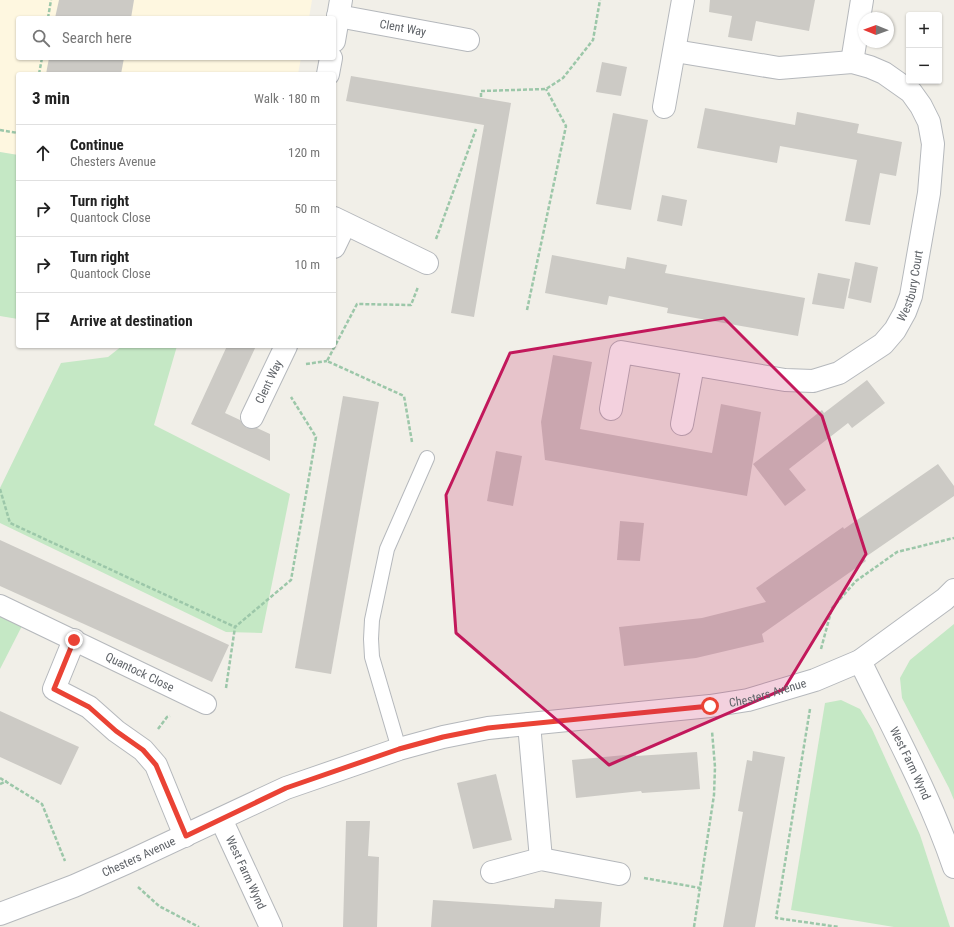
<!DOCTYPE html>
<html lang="en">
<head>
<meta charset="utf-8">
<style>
	:root { --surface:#fff; --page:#f6f6f6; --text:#222; --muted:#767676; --line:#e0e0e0 }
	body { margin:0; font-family:"Roboto Condensed",sans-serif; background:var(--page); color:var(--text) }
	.controls { position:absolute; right:12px; top:12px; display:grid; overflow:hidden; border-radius:4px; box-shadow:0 1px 3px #0004 }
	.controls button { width:36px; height:36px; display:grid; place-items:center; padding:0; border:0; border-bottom:1px solid var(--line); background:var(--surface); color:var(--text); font:20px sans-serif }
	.compass { position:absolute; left:858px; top:12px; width:36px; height:36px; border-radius:50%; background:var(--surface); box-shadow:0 1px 3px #0004; rotate:271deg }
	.stop { position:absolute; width:12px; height:12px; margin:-9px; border:3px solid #ea4335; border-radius:50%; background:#fff }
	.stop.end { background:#ea4335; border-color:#fff; box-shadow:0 1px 4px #0008 }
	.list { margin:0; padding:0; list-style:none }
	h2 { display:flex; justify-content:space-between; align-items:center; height:52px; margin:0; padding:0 16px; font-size:17px }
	h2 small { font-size:13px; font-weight:400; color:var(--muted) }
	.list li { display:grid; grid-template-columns:26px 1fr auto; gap:12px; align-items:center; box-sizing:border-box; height:56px; padding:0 16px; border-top:1px solid var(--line) }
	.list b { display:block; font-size:15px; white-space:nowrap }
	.list p { margin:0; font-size:13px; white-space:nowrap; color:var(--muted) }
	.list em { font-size:13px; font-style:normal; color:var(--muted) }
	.icon { flex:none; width:22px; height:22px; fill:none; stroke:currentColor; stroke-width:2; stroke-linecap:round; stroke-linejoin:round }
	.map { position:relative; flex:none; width:954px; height:927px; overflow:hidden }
	.search { position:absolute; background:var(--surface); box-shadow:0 1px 3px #0004; left:16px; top:16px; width:320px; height:44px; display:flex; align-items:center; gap:10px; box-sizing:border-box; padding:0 14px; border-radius:4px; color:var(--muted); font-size:15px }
	.panel { position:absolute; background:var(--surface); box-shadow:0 1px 3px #0004; left:16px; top:72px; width:320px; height:276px; border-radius:4px }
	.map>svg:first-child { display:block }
	.commercial { fill:#fef7e0 }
	.green { fill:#c5e8c5 }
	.building { fill:#cccac5 }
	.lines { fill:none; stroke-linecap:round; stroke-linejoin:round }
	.service-casing { stroke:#b5b8bc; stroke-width:16 }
	.pedestrian-casing { stroke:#b5b8bc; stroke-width:22 }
	.minor-casing { stroke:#b5b8bc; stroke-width:24 }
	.path { stroke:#9cc7a9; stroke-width:2.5; stroke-dasharray:4 2; stroke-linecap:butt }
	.service { stroke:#fff; stroke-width:14 }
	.pedestrian { stroke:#fff; stroke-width:20 }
	.minor { stroke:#fff; stroke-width:22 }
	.route { stroke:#ea4335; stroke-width:5 }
	.marked { fill:#c2185b; fill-opacity:0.2; stroke:#c2185b; stroke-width:3; stroke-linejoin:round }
	.labels { text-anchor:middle; stroke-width:4; stroke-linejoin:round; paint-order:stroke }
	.street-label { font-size:12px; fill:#5f6368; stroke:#fff }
</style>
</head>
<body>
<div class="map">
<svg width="954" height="927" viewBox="0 0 954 927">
	<rect width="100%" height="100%" fill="#f1efe8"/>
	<path class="commercial" d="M0,0H312L309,18H18V58H301L298,74H18V155L0,152Z"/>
	<g class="green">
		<path d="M0,152L18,155V319L0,316Z"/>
		<path d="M122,346H177L154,425L290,494L262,633L226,632L0,523V488L61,363L108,357Z"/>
		<path d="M0,611L24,622L0,669Z"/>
		<path d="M954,624V800L949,788L902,698L900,678L910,660Z"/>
		<path d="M841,700L860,709L872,729L920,835L950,927H894L791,910L825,703Z"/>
	</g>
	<g class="building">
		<path d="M59,0H134L131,18H55Z"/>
		<path d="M710,0H815L809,31L756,21L752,41L728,37L732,16L709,12Z"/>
		<path d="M49,58H124L121,74H46Z"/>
		<path d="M602,62L627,67L621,96L596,92Z"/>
		<path d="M351,76L511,103L474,317L451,313L484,125L346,101Z"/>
		<path d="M705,108L795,125L797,112L859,124L857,133L902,142L896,176L880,173L870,225L845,221L857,160L780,146L777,163L697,148Z"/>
		<path d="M613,113L648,120L631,210L596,204Z"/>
		<path d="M662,195L687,200L682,226L657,221Z"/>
		<path d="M552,255L625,269L627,257L667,265L665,273L805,298L798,336L667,313L668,308L609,296L607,305L545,293Z"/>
		<path d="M855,262L878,267L871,303L848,298Z"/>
		<path d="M818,273L850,279L844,309L812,304Z"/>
		<path d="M227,346H256L225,413L240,420L247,428H257L270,434V461L191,424Z"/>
		<path d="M553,355L592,362L580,429L712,453L721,404L761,412L747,496L545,460L541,422Z"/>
		<path d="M867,380L885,403L852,428L848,423L789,469L806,490L785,506L753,464L822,410L824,413Z"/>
		<path d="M343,396L379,402L331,674L295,668Z"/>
		<path d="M496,451L522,456L513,506L487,501Z"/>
		<path d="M938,464L954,486V496L864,558L866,561L762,634L764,642L696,658L624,666L619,627L702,618L766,602L756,588L843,527L844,529Z"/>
		<path d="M620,521L644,523L640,561L617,560Z"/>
		<path d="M0,540L229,645L212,682L0,586Z"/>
		<path d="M0,711L79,747L61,785L0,757Z"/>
		<path d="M753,751L785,757L755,927H723L743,812L738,811L747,760L752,761Z"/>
		<path d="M697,752L700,789L642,793L641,791L576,798L572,760L636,754V756Z"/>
		<path d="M496,774L512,840L473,849L457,783Z"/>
		<path d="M346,821H370L368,856L379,857L377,927H343Z"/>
		<path d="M555,899L602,902L600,927H431L433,900L554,908Z"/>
	</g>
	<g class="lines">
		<g class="service-casing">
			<path id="service" d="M399,749L372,657L371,639L372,620L387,549L427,458"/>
		</g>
		<g class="pedestrian-casing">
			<g id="pedestrian">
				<path id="s1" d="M0,605L206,704"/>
			</g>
		</g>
		<g class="minor-casing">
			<g id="minor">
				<path id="s2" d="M338,16L468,40"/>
				<path d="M334,41L341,0"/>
				<path d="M852,62L862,0"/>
				<path d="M328,74L331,58"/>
				<path d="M664,107L683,0"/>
				<path d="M334,218L427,263"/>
				<path d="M334,247L345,224"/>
				<path id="s3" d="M611,409L621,352L785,380L813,381L839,373L883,344L895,330L905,312L911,296L929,193L933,144L929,122L921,106L911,92L884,73L870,67L852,62L779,68L675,51"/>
				<path id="s4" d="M252,417L286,346"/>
				<path d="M682,424L693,365"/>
				<path d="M74,640L54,689L89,707L116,731L143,750L156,765L185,836"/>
				<path id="s5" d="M860,661C893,729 930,796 954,867"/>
				<path d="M529,724L541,859"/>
				<path id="s6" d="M221,819L271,927"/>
				<path d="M492,872L541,859L619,874"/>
				<path id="s7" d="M0,914L74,886L126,863L286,788L399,749L443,737L488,728L710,706L748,700L815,680L860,661L945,599L954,590"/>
			</g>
		</g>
		<g class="path">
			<path d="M48,18L51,0"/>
			<path d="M39,74L42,58"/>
			<path d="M481,97V91L546,89L563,78L593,40L600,0"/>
			<path d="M0,130L18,133"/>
			<path d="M436,239L476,129"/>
			<path d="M527,310L566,126L546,89"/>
			<path d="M306,364L327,361"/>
			<path d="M412,442L404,396L327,361L357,304L411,305L418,287"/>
			<path d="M0,489L10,523L235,627"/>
			<path d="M821,649L832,608L856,581L897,552L954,538"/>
			<path d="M226,688L235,627L291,580L316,437L291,397"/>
			<path d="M810,709L776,918L839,927"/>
			<path d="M158,729L167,717L170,716"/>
			<path d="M0,778L42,804L65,861"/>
			<path d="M0,784L7,781"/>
			<path d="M644,878L700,888"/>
			<path d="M138,887L159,906L199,927"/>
			<path d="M694,927L714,795L715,767L712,731"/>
		</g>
		<use href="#service" class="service"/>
		<use href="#pedestrian" class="pedestrian"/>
		<use href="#minor" class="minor"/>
	</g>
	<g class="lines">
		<path class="route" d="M74,640L54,689L89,707L116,731L143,750L156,765L186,836L286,788L399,749L443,737L488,728L710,706"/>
	</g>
	<path class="marked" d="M724,318L822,416L866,554L784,689L609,765L456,633L446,495L510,353Z"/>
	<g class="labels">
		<g class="street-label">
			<text dy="4" stroke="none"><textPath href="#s2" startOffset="66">Clent Way</textPath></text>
			<text dy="4" stroke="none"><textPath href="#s3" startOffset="398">Westbury Court</textPath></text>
			<text dy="4" stroke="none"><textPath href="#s4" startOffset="39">Clent Way</textPath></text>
			<text dy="4" stroke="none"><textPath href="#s1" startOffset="155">Quantock Close</textPath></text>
			<text dy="4" stroke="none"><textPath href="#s7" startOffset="806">Chesters Avenue</textPath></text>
			<text dy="4" stroke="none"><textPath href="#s5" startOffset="114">West Farm Wynd</textPath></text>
			<text dy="4" stroke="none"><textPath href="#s7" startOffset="150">Chesters Avenue</textPath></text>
			<text dy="4" stroke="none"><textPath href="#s6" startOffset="59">West Farm Wynd</textPath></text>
		</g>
	</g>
</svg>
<div class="controls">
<button>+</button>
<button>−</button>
</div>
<svg class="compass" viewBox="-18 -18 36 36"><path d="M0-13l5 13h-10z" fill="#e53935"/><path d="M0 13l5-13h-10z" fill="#767676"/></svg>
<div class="stop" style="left:710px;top:706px"></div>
<div class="stop end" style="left:74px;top:640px"></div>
<div class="search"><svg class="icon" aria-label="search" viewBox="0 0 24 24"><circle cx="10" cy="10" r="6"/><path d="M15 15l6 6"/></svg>Search here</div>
<section class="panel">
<h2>3 min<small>Walk · 180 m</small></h2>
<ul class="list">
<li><svg class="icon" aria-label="ahead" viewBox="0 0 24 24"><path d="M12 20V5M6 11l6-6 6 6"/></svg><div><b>Continue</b><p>Chesters Avenue</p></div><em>120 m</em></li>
<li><svg class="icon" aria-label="right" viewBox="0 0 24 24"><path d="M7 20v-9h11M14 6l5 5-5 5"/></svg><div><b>Turn right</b><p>Quantock Close</p></div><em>50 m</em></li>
<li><svg class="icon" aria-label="right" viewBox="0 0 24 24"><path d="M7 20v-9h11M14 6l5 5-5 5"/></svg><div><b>Turn right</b><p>Quantock Close</p></div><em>10 m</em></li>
<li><svg class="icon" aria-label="arrive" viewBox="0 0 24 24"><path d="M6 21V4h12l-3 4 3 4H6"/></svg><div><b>Arrive at destination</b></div></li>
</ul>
</section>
</div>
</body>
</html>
